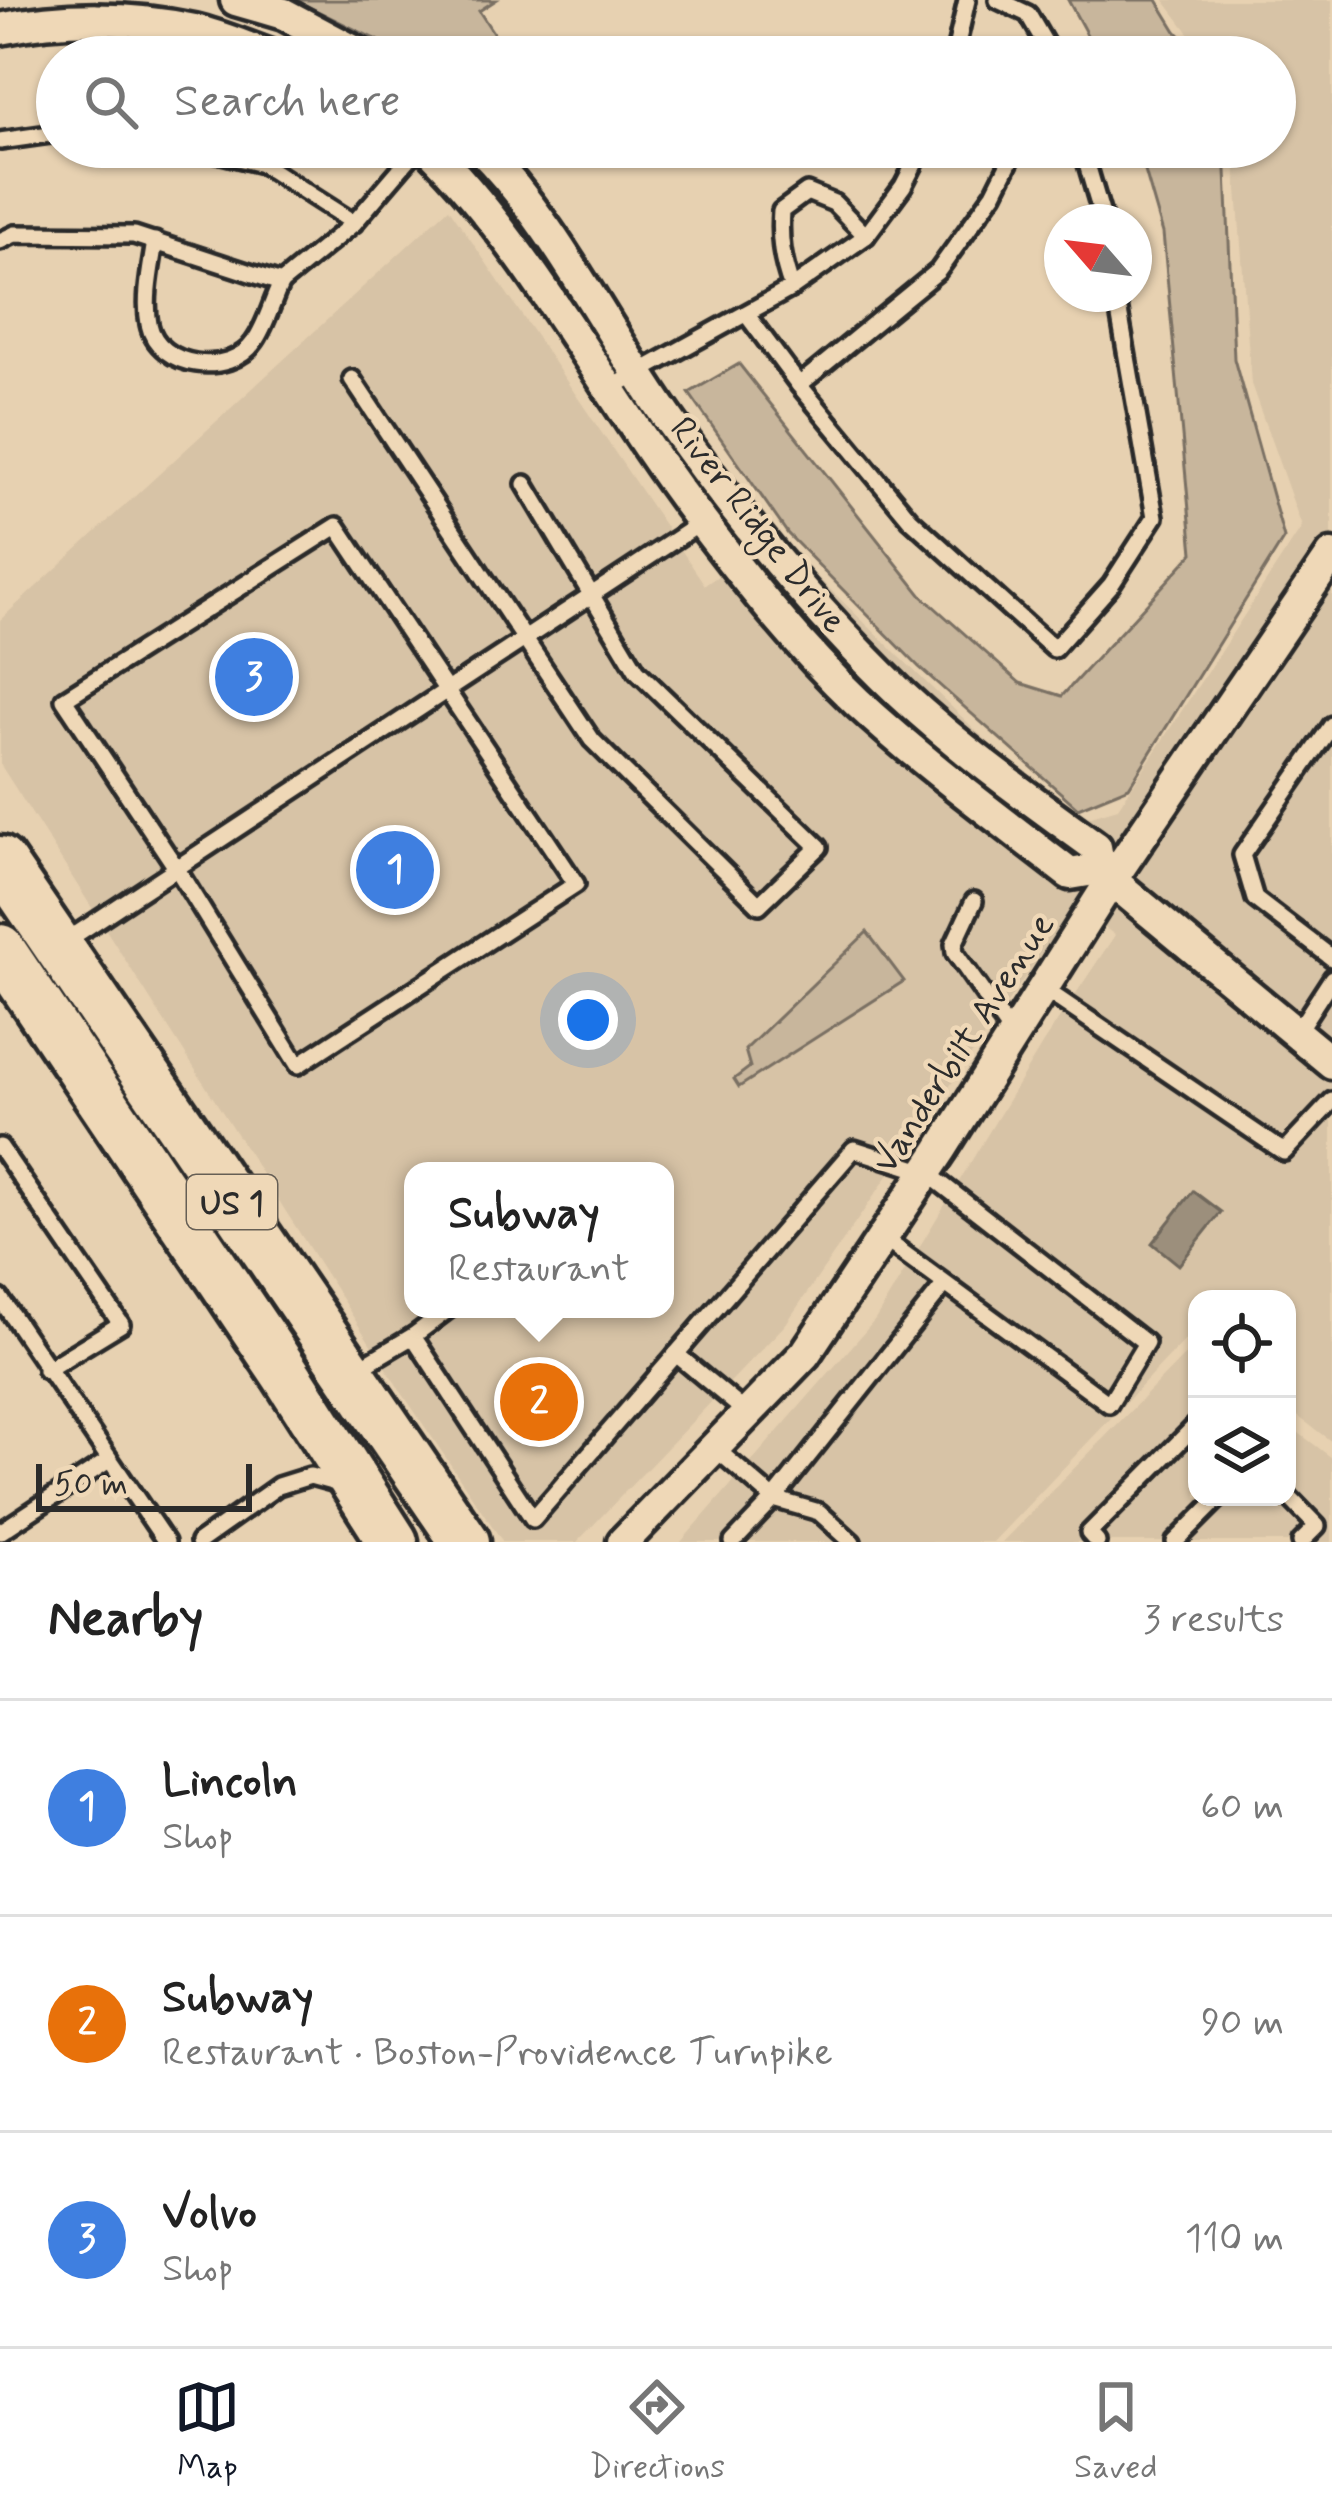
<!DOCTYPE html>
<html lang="en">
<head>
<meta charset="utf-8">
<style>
	:root { --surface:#fff; --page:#f6f6f6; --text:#222; --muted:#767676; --line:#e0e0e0; --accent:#111827 }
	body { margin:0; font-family:Mynerve,sans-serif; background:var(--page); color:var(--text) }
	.controls { position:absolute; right:36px; bottom:36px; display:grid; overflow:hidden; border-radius:24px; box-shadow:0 3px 9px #0004 }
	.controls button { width:108px; height:108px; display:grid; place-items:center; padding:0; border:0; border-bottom:3px solid var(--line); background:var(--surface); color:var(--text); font:60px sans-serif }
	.compass { position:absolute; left:1044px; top:204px; width:108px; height:108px; border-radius:50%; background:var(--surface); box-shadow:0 3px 9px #0004; rotate:298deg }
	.scale { position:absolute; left:36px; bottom:30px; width:216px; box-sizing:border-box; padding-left:12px; border:6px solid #2b2b2b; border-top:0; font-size:33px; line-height:42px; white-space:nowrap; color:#2b2b2b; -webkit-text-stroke:9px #efd8b7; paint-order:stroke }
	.you { position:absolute; left:588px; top:1020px; width:42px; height:42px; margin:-30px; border:9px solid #fff; border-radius:50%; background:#1a73e8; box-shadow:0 0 0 18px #1a73e833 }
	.badge { display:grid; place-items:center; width:78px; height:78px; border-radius:50%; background:var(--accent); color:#fff; font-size:39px; font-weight:700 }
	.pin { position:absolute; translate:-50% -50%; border:6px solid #fff; box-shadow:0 3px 12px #0006 }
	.popup { position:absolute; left:404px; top:1162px; width:270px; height:156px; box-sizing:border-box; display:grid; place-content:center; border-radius:24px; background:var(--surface); filter:drop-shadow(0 3px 9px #0005); font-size:39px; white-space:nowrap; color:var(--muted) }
	.popup b { font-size:45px; color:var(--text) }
	.popup::after { content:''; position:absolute; left:50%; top:100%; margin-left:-24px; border:24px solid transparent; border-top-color:var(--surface) }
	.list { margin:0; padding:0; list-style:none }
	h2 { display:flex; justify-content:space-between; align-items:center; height:156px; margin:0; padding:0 48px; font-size:51px }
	h2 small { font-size:39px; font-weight:400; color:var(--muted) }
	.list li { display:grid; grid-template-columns:78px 1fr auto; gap:36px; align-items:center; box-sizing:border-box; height:216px; padding:0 48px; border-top:3px solid var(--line) }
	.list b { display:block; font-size:45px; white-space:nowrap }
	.list p { margin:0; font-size:39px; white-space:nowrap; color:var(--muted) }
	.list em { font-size:39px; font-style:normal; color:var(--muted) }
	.icon { flex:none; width:66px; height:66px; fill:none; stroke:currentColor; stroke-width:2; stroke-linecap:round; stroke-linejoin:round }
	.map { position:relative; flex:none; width:1332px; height:1542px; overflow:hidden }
	.search { position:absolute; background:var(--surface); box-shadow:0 3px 9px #0004; left:36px; right:36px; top:36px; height:132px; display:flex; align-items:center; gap:30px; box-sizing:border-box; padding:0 42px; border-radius:66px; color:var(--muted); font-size:45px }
	.sheet { height:804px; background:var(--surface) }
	nav { display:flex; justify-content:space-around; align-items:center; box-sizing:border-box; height:168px; border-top:3px solid var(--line); background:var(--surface); font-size:33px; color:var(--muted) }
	nav a { display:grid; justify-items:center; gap:6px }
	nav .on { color:var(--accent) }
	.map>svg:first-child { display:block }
	.built { fill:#d7c3a6; fill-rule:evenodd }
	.green { fill:#c8b69c; stroke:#7a7064; stroke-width:3 }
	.water { fill:#9c8f7c; stroke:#6f675c; stroke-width:3 }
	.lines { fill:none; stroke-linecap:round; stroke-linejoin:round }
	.lane-casing { stroke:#2b2b2b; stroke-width:24 }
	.street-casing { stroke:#2b2b2b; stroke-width:39 }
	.primary-casing { stroke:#2b2b2b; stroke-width:57 }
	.lane { stroke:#efd8b7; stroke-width:15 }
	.street { stroke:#efd8b7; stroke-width:30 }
	.primary { stroke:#efd8b7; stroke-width:48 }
	.labels { text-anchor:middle; stroke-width:9; stroke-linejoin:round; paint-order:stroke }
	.shield { fill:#efd8b7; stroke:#665f55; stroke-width:3 }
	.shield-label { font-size:33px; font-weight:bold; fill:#2b2b2b }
	.street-label { font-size:36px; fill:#2b2b2b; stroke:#efd8b7 }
</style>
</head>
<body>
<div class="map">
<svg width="1332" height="1542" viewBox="0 0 1332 1542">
	<rect width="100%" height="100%" fill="#e7d1b1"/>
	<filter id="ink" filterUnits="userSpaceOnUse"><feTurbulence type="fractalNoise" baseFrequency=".00833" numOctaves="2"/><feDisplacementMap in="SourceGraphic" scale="24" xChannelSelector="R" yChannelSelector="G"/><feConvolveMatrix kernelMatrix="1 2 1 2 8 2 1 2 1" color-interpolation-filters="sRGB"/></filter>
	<g filter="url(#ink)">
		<g class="built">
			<path d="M1164,0H1332V1442L1287,1408V1299H1197V1339L1190,1335L993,1542H681L875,1320L1043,1043L1115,935L1074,906L785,1325L577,1542H503L398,1387L0,764V620L449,208L705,585L775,536L994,748L1081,819L1118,808L1302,527L1251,384L1234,147H1275V57H1207ZM413,1171H665V1309H413Z"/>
			<path d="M1190,1350L1197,1355V1497H1287V1424L1332,1458V1542H1002Z"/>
		</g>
		<g class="green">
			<path d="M295,0H496L479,11L509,57H412Z"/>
			<path d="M1068,0H1157L1176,31L1200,57H1099Z"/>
			<path d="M1138,147H1225L1234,359L1284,538L1129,787L1078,808L919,667L788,534L689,393L739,364L922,596L1020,683L1062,696L1193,553L1163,233Z"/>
			<path d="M867,932L904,981L739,1087L734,1079L750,1067L745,1050Z"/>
		</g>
		<path class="water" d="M1193,1191L1221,1212L1179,1265L1152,1243Z"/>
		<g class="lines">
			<g class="lane-casing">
				<g id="lane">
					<path d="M998,0L1028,14L1053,57"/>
					<path d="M954,57L967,0"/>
					<path d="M0,141L57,133"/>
					<path d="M194,147L262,164L354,223"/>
					<path d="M1082,147L1104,222"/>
					<path d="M0,241L15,234L134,235L281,283L354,223L419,147"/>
					<path d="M155,241C151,268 144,298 149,324C158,369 230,377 254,342C266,326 272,301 281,283"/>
					<path d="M792,288L866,236"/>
					<path d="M747,315L799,385L938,271L994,193L1017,147"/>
					<path d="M352,379L592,740L759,905L819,847L637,671L525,484"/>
					<path d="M799,385L910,519L1054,649L1111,585L1155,517L1116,294"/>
					<path d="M607,390L792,288C782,261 779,239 781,211L807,192L834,203L866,236L903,186L923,147"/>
					<path d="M337,526L576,884L298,1065L177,869L64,699Z"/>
					<path d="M1332,725L1242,855L1255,899L1332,958"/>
					<path d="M974,901L954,944L955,953L1013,1036"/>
					<path d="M63,943L702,522"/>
					<path d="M1044,989L1284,1152L1332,1101"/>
					<path d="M1295,1035L1332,978"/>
					<path d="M0,1147L121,1324L46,1370"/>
					<path d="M0,1298L166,1542"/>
					<path d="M413,1336L449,1309"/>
					<path d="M676,1354L748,1414"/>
					<path d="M354,1371L413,1336L533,1519L854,1149L926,1172L1146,1343L1109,1404L883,1238"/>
					<path d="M716,1449L774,1499L819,1512L852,1542"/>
					<path d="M1287,1495L1317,1526L1301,1542"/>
					<path d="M0,1532L109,1460"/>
					<path d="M199,1542L278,1486L310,1476L343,1485"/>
					<path d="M733,1542L774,1499L945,1284"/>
					<path d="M1097,1542L1089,1533L1197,1424"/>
					<path d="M1175,1542L1220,1497"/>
				</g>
			</g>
			<g class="street-casing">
				<g id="street">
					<path d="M236,0L284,14L365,57"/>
					<path d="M0,29C62,16 131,16 194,30C220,36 247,48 273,57"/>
					<path d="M428,147C535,253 609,402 702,522C749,584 800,648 857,702C924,764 998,818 1070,874L1100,869"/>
					<path d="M479,147C556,224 608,335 672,424C740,520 816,613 902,695C962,751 1030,799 1096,847L1100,869L1122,889L1332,1063"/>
					<path d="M623,1542L805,1354L941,1150L1112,879L1332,555"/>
				</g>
			</g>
			<g class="primary-casing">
				<g id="primary">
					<path d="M0,861L465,1542"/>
					<path d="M0,949L285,1373L393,1542"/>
				</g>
			</g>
			<use href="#lane" class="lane"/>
			<use href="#street" class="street"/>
			<use href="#primary" class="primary"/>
		</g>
	</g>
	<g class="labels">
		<rect class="shield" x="187" y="1175" width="90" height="54" rx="9"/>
		<g class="shield-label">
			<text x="232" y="1214">US 1</text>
		</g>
		<g class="street-label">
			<text transform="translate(760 524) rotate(52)" y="13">River Ridge Drive</text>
			<text transform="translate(962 1042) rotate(-57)" y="13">Vanderbilt Avenue</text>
		</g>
	</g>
</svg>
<div class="controls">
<button><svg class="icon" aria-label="locate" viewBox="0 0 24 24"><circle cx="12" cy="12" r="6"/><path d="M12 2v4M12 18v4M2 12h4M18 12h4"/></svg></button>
<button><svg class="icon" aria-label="layers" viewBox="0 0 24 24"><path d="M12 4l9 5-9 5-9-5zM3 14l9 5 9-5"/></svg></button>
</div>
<svg class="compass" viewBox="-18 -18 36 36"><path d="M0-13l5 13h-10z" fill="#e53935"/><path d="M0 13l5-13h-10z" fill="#767676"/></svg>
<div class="scale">50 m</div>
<div class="you"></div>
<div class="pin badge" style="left:395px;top:870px;background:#3f7fe0">1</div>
<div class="pin badge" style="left:539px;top:1402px;background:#e8710a">2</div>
<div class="popup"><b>Subway</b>Restaurant</div>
<div class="pin badge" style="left:254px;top:677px;background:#3f7fe0">3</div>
<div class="search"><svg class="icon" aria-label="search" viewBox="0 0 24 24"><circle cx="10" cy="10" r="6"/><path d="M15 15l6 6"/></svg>Search here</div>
</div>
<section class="sheet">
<h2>Nearby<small>3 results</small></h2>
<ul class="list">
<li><span class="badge" style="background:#3f7fe0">1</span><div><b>Lincoln</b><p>Shop</p></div><em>60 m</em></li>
<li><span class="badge" style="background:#e8710a">2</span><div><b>Subway</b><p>Restaurant · Boston-Providence Turnpike</p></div><em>90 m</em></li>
<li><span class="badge" style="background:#3f7fe0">3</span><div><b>Volvo</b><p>Shop</p></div><em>110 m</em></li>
</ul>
</section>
<nav>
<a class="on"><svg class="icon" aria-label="map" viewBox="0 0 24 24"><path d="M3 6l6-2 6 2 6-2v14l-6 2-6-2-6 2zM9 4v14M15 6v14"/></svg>Map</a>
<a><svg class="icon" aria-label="directions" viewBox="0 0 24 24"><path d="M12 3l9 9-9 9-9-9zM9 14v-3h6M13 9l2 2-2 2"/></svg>Directions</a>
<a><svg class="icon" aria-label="saved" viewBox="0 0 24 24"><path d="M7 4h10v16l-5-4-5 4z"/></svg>Saved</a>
</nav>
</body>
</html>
